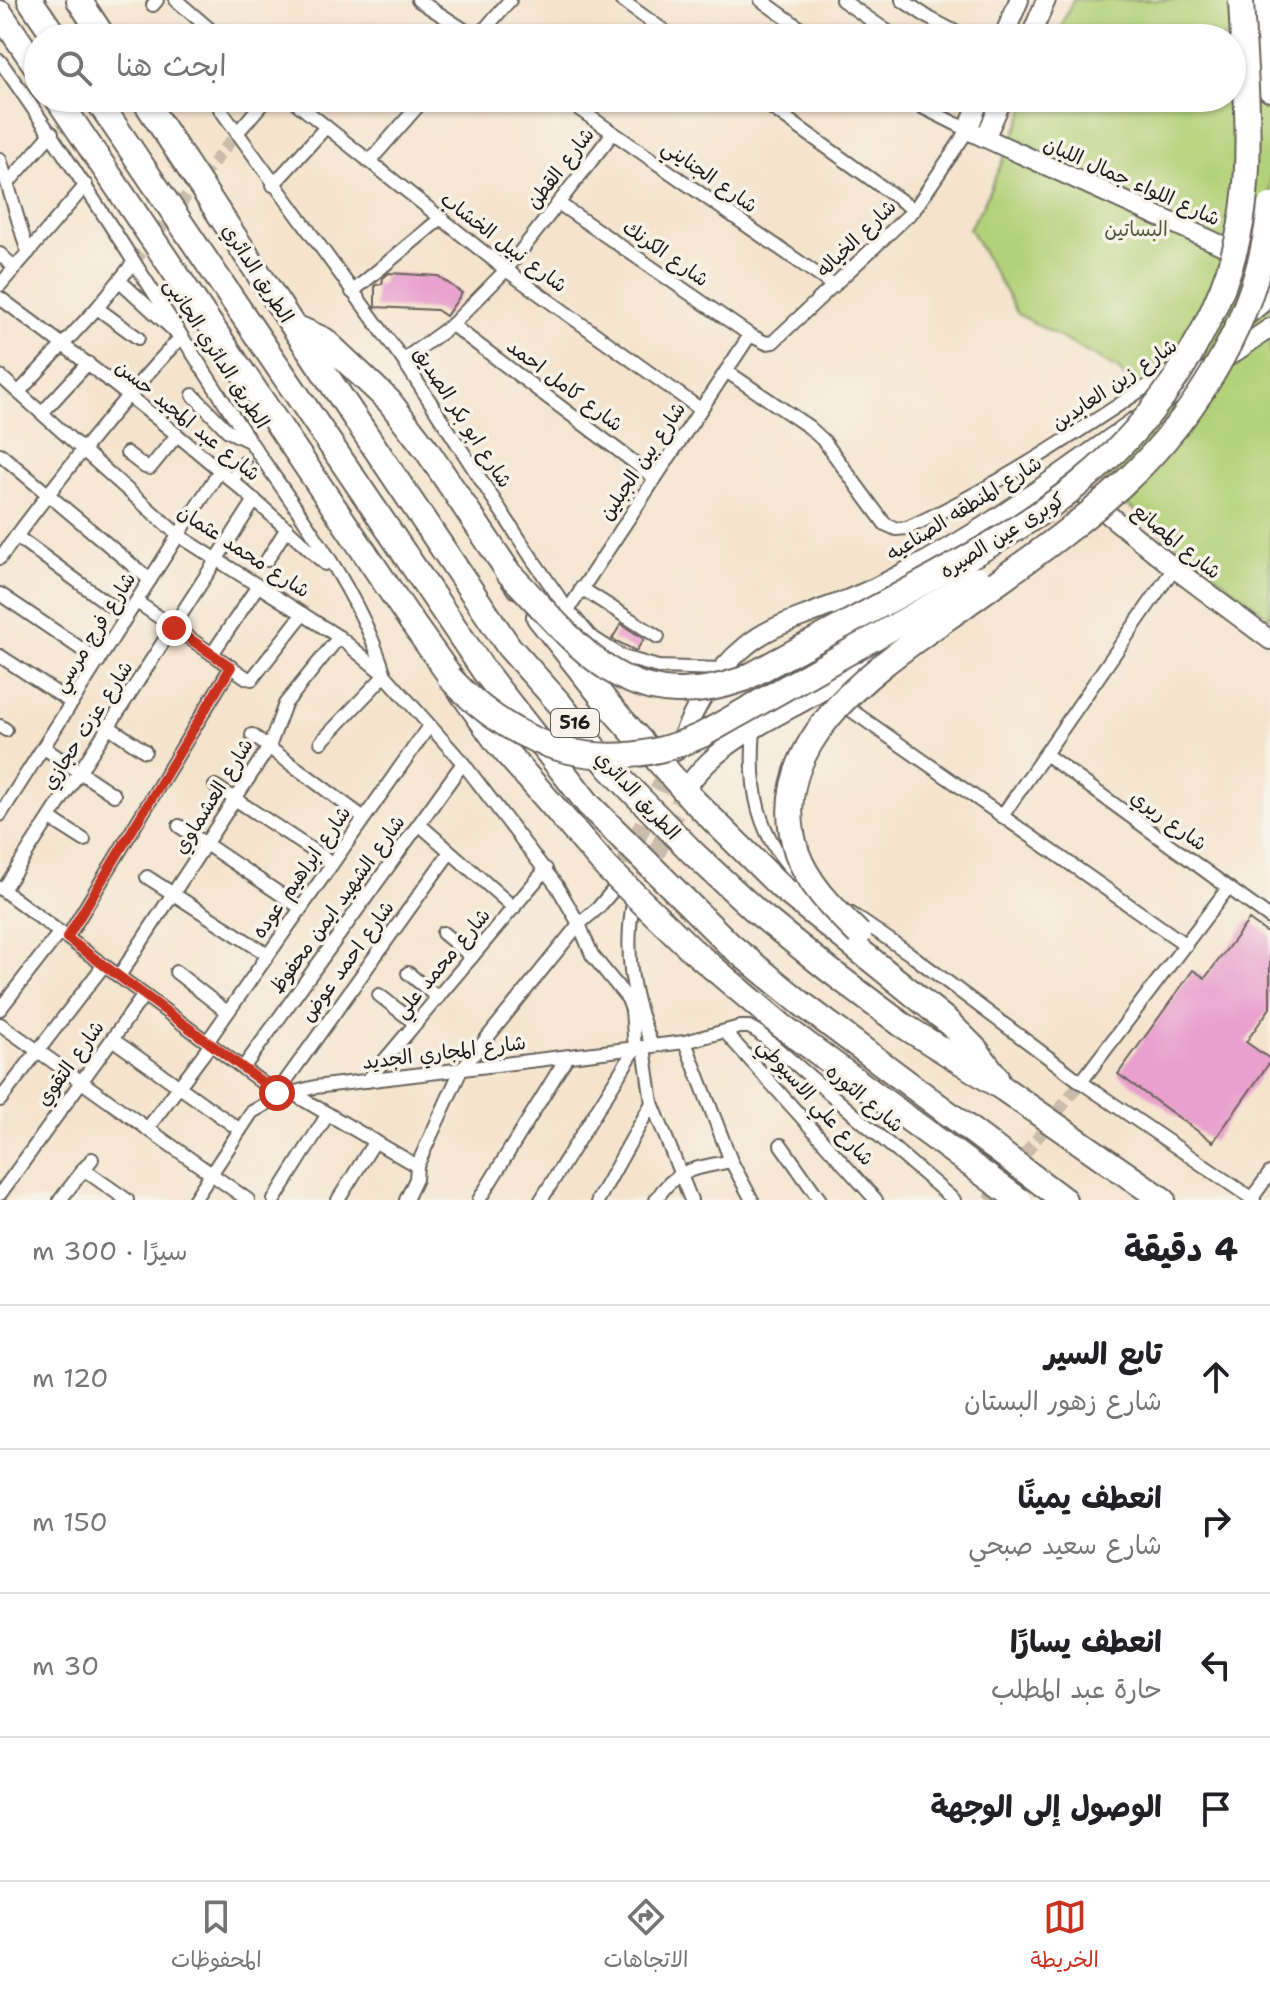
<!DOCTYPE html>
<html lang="ar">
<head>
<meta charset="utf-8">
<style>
	:root { --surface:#fff; --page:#f2f2f2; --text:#202124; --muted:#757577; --line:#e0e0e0; --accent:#c8321e }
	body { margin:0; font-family:"Shantell Sans","Playpen Sans Arabic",sans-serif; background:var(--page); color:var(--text); direction:rtl }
	.stop { position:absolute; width:24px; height:24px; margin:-18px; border:6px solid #c8321e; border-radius:50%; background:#fff }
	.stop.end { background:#c8321e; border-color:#fff; box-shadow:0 2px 8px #0008 }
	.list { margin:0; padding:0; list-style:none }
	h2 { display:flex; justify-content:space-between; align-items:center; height:104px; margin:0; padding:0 32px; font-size:34px }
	h2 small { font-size:26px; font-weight:400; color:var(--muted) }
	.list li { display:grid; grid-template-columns:52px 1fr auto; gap:24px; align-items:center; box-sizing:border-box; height:144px; padding:0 32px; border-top:2px solid var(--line) }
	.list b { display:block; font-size:30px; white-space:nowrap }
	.list p { margin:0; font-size:26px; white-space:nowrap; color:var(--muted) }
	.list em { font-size:26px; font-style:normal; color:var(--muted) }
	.icon { flex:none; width:44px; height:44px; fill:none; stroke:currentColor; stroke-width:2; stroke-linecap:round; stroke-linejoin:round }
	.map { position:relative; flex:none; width:1270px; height:1200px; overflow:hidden; direction:ltr }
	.search { position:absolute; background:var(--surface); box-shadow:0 2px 6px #0004; left:24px; right:24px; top:24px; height:88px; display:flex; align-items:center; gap:20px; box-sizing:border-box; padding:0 28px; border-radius:44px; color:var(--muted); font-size:30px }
	.sheet { height:680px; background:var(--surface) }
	nav { display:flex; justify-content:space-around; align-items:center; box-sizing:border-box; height:112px; border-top:2px solid var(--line); background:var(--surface); font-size:22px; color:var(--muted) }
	nav a { display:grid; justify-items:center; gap:4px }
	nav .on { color:var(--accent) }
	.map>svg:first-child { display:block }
	.green { fill:#b2d178; stroke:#67764a; stroke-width:2 }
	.building { fill:#e8a0cd }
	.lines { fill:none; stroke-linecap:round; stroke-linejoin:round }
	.street-tunnel { stroke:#cabcaa; stroke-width:12; stroke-dasharray:12 6; stroke-linecap:butt }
	.secondary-tunnel { stroke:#cabcaa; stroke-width:18; stroke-dasharray:18 9; stroke-linecap:butt }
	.street-casing { stroke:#68625a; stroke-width:16 }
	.secondary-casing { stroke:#68625a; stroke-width:22 }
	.highway-casing { stroke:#68625a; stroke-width:28 }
	.street { stroke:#fff; stroke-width:12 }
	.secondary { stroke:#fff; stroke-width:18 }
	.highway { stroke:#fff; stroke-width:24 }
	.highway-bridge-casing { stroke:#68625a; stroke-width:28; stroke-linecap:butt }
	.highway-bridge { stroke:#fff; stroke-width:24 }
	.route { stroke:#c8321e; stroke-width:10 }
	.labels { text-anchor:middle; stroke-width:7; stroke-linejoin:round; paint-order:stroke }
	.shield { fill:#f7f3e8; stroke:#5e5c59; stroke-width:2 }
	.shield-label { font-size:18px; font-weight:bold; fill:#1c1c1c }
	.street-label { font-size:20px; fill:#1c1c1c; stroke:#f7f3e8 }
	.park-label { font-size:20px; fill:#505b3c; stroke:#f7f3e8 }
</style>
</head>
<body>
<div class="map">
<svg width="1270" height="1200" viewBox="0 0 1270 1200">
	<rect width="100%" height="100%" fill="#f7f3e8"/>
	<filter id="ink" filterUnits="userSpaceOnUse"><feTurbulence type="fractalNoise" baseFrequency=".0125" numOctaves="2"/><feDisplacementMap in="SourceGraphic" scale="16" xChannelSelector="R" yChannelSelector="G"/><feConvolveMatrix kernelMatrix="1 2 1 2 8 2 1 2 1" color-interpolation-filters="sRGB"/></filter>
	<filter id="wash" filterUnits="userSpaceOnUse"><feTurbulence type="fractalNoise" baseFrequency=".006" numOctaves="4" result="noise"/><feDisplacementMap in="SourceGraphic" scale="32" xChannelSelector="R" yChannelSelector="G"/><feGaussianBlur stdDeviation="1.8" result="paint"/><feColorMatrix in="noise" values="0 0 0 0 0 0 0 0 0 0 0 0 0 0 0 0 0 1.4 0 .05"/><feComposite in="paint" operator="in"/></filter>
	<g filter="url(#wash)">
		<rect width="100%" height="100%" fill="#f5e4cd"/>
		<path class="green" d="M1073,0H1270V618L1093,478L1165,424L1119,370L1018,314L969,228L983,205L1030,98H1232V38H1056Z"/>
		<g id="blocks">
			<g class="building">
				<path d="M389,273L438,276L462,293L446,316L437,310L375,307V285L382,284L383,278Z"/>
				<path d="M621,624L644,639L636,651L612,639Z"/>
				<path d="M1249,920L1270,935V1008L1246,1042L1270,1059V1062L1213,1142L1118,1074L1193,970L1205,978Z"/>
			</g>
		</g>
	</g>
	<g filter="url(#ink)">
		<use href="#blocks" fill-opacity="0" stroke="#68625a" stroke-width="2"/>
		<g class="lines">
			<g class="street-tunnel">
				<path d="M134,262L237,133"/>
				<path d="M1014,1168L1081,1082"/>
				<path d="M988,1200L1002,1182"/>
			</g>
			<g class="secondary-tunnel">
				<path d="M614,889L670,765"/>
				<path d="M633,903L689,784"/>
			</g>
			<g class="street-casing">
				<g id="street">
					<path d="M176,0L220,38"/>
					<path d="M418,0L477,38"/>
					<path d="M621,0L674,38"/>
					<path d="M761,0L814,38"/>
					<path d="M842,0L897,38"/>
					<path d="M902,0L929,18L967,38"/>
					<path d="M153,5L157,0"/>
					<path d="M477,38L510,0"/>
					<path d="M0,61C83,178 157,300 236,420C289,502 356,581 385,675L321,742"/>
					<path d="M290,98L506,270L700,409"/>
					<path d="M563,98L834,286"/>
					<path d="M758,98L914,210"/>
					<path d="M220,109L403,360L533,560L568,610L590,636L623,657L658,667L721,669"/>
					<path d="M237,133L267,98"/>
					<path d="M0,159L28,253"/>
					<path d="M369,162L425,98"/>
					<path d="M8,183L52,133"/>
					<path d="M273,185L326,127"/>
					<path d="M558,203L750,335L766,343L773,342L914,210L968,130L904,98"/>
					<path d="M0,254L15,268"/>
					<path d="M0,285L86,185"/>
					<path d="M352,292L440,219"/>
					<path d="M0,298C113,381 223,468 325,564"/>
					<path d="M97,308L138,338"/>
					<path d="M452,325L655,478"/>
					<path d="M403,360L452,325L506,270L613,133"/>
					<path d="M726,371L809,427L824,441L885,524L896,529L907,528C1004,484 1088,425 1176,367"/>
					<path d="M0,376L178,535L339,637L385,675L463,763L557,886L579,924L592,955L628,999L632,1010L635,1049L541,1200"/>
					<path d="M19,392L97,308L134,262"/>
					<path d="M193,395L228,431L249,441"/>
					<path d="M42,413L88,363"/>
					<path d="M127,453L145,467L150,468L177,435"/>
					<path d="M0,454L150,580"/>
					<path d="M232,480L244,463"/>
					<path d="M16,536L126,617"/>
					<path d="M0,558C58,480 114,408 181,337L120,281"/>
					<path d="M267,560L287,528"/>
					<path d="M581,588L658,637"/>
					<path d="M0,594L99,661"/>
					<path d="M137,602L247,678L252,679L303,614"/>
					<path d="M568,610L750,335"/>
					<path d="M212,654L257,587"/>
					<path d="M0,656L72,703"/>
					<path d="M838,701L1186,945"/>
					<path d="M0,726L6,730"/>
					<path d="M109,727L145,751"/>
					<path d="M754,730C749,786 756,837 800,877"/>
					<path d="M252,735L364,818"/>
					<path d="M44,748L114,795"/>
					<path d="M1045,754L1270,918"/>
					<path d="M215,786L332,863"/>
					<path d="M0,815L220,470"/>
					<path d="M1002,816L1174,568"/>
					<path d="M51,819L84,840"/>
					<path d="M419,824L514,908"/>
					<path d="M179,826L301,908"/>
					<path d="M147,877L268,955"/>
					<path d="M0,888L280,1096"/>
					<path d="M3,890L255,500"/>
					<path d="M633,903C624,954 632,998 652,1045"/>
					<path d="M850,913L910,954L1081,1082L1254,1200"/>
					<path d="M443,933L472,957"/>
					<path d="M67,938L231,667"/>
					<path d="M176,972L227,1012"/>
					<path d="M408,973L438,998"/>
					<path d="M119,976L269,747L285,704L339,637"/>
					<path d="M379,995L416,1024"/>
					<path d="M0,1009L60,932"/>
					<path d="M0,1024L248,1200"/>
					<path d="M725,1032L876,1200"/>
					<path d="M112,1039L240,1130"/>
					<path d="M207,1042L429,726"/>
					<path d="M685,1042L731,1161L752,1200"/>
					<path d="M644,1047L652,1103L691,1200"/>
					<path d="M243,1068L463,763"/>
					<path d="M367,1081L546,869"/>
					<path d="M1081,1082L1228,888"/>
					<path d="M277,1093L450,852"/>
					<path d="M292,1093L417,1166"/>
					<path d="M0,1100L104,965"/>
					<path d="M147,1129L211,1044"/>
					<path d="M781,1145L820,1200"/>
					<path d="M83,1169L127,1200"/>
					<path d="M0,1194L144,995"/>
					<path d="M1252,1198L1270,1173"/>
					<path d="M60,1200L92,1159"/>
					<path d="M194,1200L252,1112L280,1096L315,1087L685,1042L740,1027H749L758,1032L954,1200"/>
					<path d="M274,1200L328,1114"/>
					<path d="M338,1200L375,1141"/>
					<path d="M406,1200L416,1179L417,1166L461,1070L579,924L598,908L614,889"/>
					<path d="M479,1200L567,1057"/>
					<path d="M598,1200L652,1103"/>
					<path d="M656,1200C676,1167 696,1169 731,1161"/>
				</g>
			</g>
			<g class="secondary-casing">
				<g id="secondary">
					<path d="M1003,38L1019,0"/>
					<path d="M1030,38L1046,0"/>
					<path d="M980,98L968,130L1261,263L1270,280"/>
					<path d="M985,138L1003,98"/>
					<path d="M1238,323L1261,304L1270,287"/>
					<path d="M1165,400L1270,328"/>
					<path d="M1067,481L1174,568L1270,640"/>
					<path d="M676,751C693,711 711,674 746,646C768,627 795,620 822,609C851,599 878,587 905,572C986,531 1059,474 1134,422"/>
					<path d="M689,784C722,739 773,720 820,692C845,677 869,660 893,645"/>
				</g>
			</g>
			<g class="highway-casing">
				<g id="highway">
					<path d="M30,0L56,38"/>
					<path d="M79,0L104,38"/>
					<path d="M1265,0L1270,89"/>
					<path d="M0,13L38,69"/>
					<path d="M96,98L484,671L589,805L730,945L801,1003L1064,1200"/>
					<path d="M143,98L293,326L509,647L560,704L609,767L693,853L757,912L829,970L901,1024L1004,1089L1163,1200"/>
					<path d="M295,327L324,340L389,401L426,449L518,586"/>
					<path d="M539,617L607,703L692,799L781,887L948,1022L977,1051L996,1077"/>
					<path d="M411,621L497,742L608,869"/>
				</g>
			</g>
			<use href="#street" class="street"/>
			<use href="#secondary" class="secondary"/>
			<use href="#highway" class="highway"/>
			<g class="highway-bridge-casing">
				<g id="highway-bridge">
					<path d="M57,98L411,621"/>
					<path d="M505,569C580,645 623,721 744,679C799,649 854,620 909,590C1035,522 1136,463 1203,331C1222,294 1237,253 1243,211C1253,142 1244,70 1241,0"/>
					<path d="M449,677C519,752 606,778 702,735L978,579"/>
					<path d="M608,869L692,950L782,1026L1019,1200"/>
					<path d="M859,934C835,910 809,886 797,853C759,738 887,661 964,606C1018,567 1074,529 1123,484C1201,411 1259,314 1270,206"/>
				</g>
			</g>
			<use href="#highway-bridge" class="highway-bridge"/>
		</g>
	</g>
	<g class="lines" filter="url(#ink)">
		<path class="route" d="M174,628L231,667L67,938L277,1093"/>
	</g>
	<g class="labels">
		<rect class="shield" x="551" y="709" width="48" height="28" rx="6"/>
		<g class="shield-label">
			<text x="575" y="729">516</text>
		</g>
		<g class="street-label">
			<text transform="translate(560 168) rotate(-52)" y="7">شارع القطن</text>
			<text transform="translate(710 176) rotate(35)" y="7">شارع الجنايني</text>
			<text transform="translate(1132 181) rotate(24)" y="7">شارع اللواء جمال اللبان</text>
			<text transform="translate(856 238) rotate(-44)" y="7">شارع الخياله</text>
			<text transform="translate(504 242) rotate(37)" y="7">شارع نبيل الخشاب</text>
			<text transform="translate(666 253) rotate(35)" y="7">شارع الكرنك</text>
			<text transform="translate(258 273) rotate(57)" y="7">الطريق الدائري</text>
			<text transform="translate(217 353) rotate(57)" y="7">الطريق الدائري الجانبى</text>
			<text transform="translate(1114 384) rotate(-34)" y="7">شارع زين العابدين</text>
			<text transform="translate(565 385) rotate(37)" y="7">شارع كامل احمد</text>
			<text transform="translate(463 417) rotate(57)" y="7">شارع ابو بكر الصديق</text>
			<text transform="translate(188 420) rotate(39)" y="7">شارع عبد المجيد حسن</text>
			<text transform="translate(642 461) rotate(-56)" y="7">شارع بين الجبلين</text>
			<text transform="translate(964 508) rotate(-32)" y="7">شارع المنطقه الصناعيه</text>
			<text transform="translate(1002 535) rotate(-32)" y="7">كوبرى عين الصيره</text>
			<text transform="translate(1177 541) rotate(39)" y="7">شارع المصانع</text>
			<text transform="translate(244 551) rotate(33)" y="7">شارع محمد عثمان</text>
			<text transform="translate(94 632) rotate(-58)" y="7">شارع فرج مرسي</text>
			<text transform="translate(87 725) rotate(-57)" y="7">شارع عزت حجازي</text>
			<text transform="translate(638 795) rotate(47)" y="7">الطريق الدائري</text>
			<text transform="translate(213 796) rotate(-58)" y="7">شارع العشماوي</text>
			<text transform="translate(1169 820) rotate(36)" y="7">شارع ريري</text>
			<text transform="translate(301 872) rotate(-55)" y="7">شارع ابراهيم عوده</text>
			<text transform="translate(337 904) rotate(-54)" y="7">شارع الشهيد ايمن محفوظ</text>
			<text transform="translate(347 961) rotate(-54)" y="7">شارع احمد عوض</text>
			<text transform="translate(442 963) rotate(-50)" y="7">شارع محمد علي</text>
			<text transform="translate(444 1052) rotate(-7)" y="7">شارع المجاري الجديد</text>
			<text transform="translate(70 1063) rotate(-54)" y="7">شارع التقوي</text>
			<text transform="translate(865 1098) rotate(40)" y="7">شارع الثوره</text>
			<text transform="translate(816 1102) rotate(48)" y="7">شارع علي الاسيوطي</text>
		</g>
		<g class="park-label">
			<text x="1136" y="236">البساتين</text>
		</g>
	</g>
</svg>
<div class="stop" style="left:277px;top:1093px"></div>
<div class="stop end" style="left:174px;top:628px"></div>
<div class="search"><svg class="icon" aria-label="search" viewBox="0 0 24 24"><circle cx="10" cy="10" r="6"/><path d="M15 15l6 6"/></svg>ابحث هنا</div>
</div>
<section class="sheet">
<h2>4 دقيقة<small>سيرًا · 300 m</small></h2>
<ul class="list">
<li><svg class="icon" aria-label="ahead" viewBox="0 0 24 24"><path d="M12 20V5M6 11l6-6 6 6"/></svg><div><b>تابع السير</b><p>شارع زهور البستان</p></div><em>120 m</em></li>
<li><svg class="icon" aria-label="right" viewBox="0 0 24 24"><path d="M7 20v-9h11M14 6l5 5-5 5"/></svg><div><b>انعطف يمينًا</b><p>شارع سعيد صبحي</p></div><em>150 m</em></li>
<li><svg class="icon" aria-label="left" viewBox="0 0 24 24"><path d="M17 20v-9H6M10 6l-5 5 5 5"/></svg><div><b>انعطف يسارًا</b><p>حارة عبد المطلب</p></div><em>30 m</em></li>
<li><svg class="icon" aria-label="arrive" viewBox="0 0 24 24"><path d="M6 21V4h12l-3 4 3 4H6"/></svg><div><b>الوصول إلى الوجهة</b></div></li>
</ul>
</section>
<nav>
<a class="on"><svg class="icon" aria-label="map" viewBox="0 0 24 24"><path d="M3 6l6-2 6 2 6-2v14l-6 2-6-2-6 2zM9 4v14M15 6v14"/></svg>الخريطة</a>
<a><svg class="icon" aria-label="directions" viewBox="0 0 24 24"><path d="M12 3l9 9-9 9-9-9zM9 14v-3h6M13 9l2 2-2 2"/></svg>الاتجاهات</a>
<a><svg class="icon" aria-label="saved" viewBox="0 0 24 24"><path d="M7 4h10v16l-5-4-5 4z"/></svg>المحفوظات</a>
</nav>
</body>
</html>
